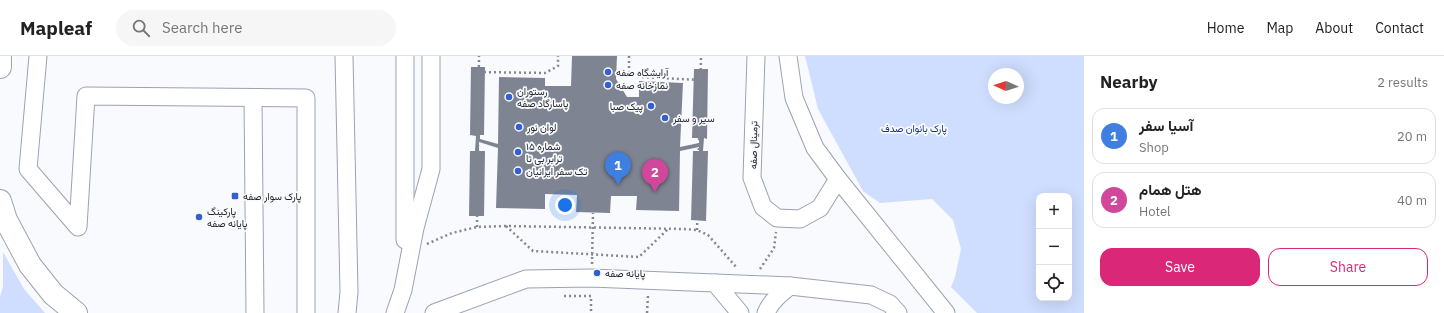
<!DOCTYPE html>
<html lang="en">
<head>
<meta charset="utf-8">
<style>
	:root { --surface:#fff; --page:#f6f6f6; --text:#222; --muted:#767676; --line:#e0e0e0; --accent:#db2777 }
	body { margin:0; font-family:"IBM Plex Sans",Vazirmatn,sans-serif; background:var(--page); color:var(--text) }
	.controls { position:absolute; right:12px; bottom:12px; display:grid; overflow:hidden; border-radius:8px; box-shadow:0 4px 16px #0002 }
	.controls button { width:36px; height:36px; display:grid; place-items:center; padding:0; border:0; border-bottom:1px solid var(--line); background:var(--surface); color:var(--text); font:20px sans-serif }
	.compass { position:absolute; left:988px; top:12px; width:36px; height:36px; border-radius:50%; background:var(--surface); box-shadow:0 4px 16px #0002; rotate:273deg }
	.you { position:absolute; left:565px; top:149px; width:14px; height:14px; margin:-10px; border:3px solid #fff; border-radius:50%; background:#1a73e8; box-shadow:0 0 0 6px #1a73e833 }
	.badge { display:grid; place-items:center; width:26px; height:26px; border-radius:50%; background:var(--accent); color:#fff; font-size:13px; font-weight:700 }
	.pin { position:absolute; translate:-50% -33px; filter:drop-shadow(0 1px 2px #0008) }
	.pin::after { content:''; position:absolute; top:21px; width:14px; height:12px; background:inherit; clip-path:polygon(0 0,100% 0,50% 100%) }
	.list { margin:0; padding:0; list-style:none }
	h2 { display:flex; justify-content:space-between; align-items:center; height:52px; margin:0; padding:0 16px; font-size:17px }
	h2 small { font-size:13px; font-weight:400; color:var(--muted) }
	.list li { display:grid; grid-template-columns:26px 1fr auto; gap:12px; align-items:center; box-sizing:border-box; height:56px; margin:0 8px 8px; padding:0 8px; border:1px solid var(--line); border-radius:12px }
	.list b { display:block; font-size:15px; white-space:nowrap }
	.list p { margin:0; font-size:13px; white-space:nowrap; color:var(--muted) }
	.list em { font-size:13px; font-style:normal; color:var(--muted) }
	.actions { display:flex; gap:8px; padding:12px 16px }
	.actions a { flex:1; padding:9px 0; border:1px solid var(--accent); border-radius:12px; text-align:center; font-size:14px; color:var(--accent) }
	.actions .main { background:var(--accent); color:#fff }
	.icon { flex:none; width:22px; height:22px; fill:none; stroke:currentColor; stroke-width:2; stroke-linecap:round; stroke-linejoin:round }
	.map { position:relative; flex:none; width:1084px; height:257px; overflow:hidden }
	header { display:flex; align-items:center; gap:24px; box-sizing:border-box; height:56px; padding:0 20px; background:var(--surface); border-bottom:1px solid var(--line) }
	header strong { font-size:19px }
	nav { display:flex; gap:22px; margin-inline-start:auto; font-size:14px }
	.search { width:280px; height:36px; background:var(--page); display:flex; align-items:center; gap:10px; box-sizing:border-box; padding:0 14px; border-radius:22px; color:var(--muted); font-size:15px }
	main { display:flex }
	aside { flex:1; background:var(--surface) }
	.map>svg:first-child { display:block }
	.green { fill:#cfdefe; fill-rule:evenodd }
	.building { fill:#7e8491 }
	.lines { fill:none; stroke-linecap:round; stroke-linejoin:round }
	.minor-casing { stroke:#9ba2b0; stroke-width:19 }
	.major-casing { stroke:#9ba2b0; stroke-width:24 }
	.highway-casing { stroke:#9ba2b0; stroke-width:24 }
	.path { stroke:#85878b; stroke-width:2.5; stroke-dasharray:2 3; stroke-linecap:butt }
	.minor { stroke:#fff; stroke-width:17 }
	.major { stroke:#fff; stroke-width:22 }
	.highway { stroke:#fff; stroke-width:22 }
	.poi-dot { fill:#355ecf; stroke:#f8fafd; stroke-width:1.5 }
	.labels { text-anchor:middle; stroke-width:3.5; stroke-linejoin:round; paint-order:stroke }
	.poi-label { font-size:10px; fill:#23262b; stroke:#f8fafd; text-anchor:start }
	.park-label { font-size:10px; fill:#17348a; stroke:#f8fafd }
	.street-label { font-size:10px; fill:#23262b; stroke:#f8fafd }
</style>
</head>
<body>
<header>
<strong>Mapleaf</strong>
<div class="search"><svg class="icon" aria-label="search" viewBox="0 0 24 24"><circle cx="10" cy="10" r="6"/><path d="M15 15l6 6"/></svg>Search here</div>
<nav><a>Home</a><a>Map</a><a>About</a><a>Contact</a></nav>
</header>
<main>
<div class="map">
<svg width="1084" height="257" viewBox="0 0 1084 257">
	<rect width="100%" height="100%" fill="#f8fafd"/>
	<g class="green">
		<path d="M805,0H1084V257H977L951,231L955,221L961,193L953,164L932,143L880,147L863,135L818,53ZM994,18H1018V42H994ZM1039,140H1069V242H1039Z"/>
		<path d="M3,196L24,233L45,257H0V241L3,230Z"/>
	</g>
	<path class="building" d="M572,0H617L616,23L627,41H639V25L683,27L680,91L699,87V82H692L694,13H708L707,83L704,82L703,95H708L706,165L691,164L693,95H699V91L680,95L679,155L636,154L637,140H611L610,157L576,156L577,139L545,138V153L496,152L498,92L479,86V95H485L484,160H469L470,95H475L476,80L470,79L471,11H485L484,79H480V83L498,88L499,21L545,22V30H571Z"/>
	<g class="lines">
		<g class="minor-casing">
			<g id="minor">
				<path d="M38,0L28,113L78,171L86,40L306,42V257"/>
				<path d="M344,0L349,236L347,257"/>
				<path d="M405,0V184"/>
				<path d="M756,0L752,122L763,151L777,162L800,163L820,152L838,123"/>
				<path d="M788,0L794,42L815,92L838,123L946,257"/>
				<path d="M253,42L255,257"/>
				<path d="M715,227L790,230L871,239L890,248L898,257"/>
				<path d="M395,257L403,234L415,172L431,113V0"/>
				<path d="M434,257L526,223L591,222L715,227L740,257"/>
				<path d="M766,257C771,245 780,238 790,230"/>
			</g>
		</g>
		<g class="major-casing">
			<path id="major" d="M0,145L6,164L30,209L53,238L76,257"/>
		</g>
		<g class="highway-casing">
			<path id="highway" d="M0,11V0"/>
		</g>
		<g class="path">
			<path d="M629,0V16L640,21L700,24"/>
			<path d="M479,16L545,17L558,10V0"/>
			<path d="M506,170L533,195L639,201L668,173"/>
			<path d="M477,171L479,0"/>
			<path d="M697,174L701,0"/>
			<path d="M427,188L452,177L477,171L506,170L684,173L697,174L708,179L737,212"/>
			<path d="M592,208L593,157"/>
			<path d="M760,213L774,192L776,176"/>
			<path d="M564,240H591V257"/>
			<path d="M647,257L648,239"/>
		</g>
		<use href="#minor" class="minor"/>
		<use href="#major" class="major"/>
		<use href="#highway" class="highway"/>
	</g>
	<g class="poi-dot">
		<circle cx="608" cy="16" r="4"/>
		<circle cx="608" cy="29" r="4"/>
		<circle cx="509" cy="41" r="4"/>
		<circle cx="651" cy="50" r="4"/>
		<circle cx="665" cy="62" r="4"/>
		<circle cx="519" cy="71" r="4"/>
		<circle cx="518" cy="96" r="4"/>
		<circle cx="518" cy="115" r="4"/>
		<rect x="231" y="136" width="8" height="8" rx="2"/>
		<circle cx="199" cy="161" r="4"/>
		<circle cx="597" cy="217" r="4"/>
	</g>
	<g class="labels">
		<g class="poi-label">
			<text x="616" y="20">آرایشگاه صفه</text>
			<text x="616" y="33">نمازخانه صفه</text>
			<text x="517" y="39">رستوران<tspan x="517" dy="12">پاسارگاد صفه</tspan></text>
			<text x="643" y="54" text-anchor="end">پیک صبا</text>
			<text x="673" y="66">سیر و سفر</text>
			<text x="527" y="75">لوان نور</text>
			<text x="526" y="94">شماره ۱۵<tspan x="526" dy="12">ترابر بی تا</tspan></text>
			<text x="526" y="119">تک سفر ایرانیان</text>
			<text x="243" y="144">پارک سوار صفه</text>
			<text x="207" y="159">پارکینگ<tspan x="207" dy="12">پایانه صفه</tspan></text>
			<text x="605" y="221">پایانه صفه</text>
		</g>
		<g class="park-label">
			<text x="914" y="76">پارک بانوان صدف</text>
		</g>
		<g class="street-label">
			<text transform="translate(753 89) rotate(-89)" y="4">ترمینال صفه</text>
		</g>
	</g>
</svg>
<div class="controls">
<button>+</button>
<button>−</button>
<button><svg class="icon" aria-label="locate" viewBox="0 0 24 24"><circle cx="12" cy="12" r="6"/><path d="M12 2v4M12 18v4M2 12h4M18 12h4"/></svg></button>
</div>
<svg class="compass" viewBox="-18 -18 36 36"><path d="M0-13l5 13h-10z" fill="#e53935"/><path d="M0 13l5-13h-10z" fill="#767676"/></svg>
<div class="you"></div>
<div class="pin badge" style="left:618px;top:129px;background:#3f7fe0">1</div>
<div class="pin badge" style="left:655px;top:136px;background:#d1479c">2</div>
</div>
<aside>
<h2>Nearby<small>2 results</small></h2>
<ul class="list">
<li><span class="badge" style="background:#3f7fe0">1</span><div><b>آسیا سفر</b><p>Shop</p></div><em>20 m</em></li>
<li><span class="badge" style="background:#d1479c">2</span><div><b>هتل همام</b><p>Hotel</p></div><em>40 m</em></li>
</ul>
<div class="actions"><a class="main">Save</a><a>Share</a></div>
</aside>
</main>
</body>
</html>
